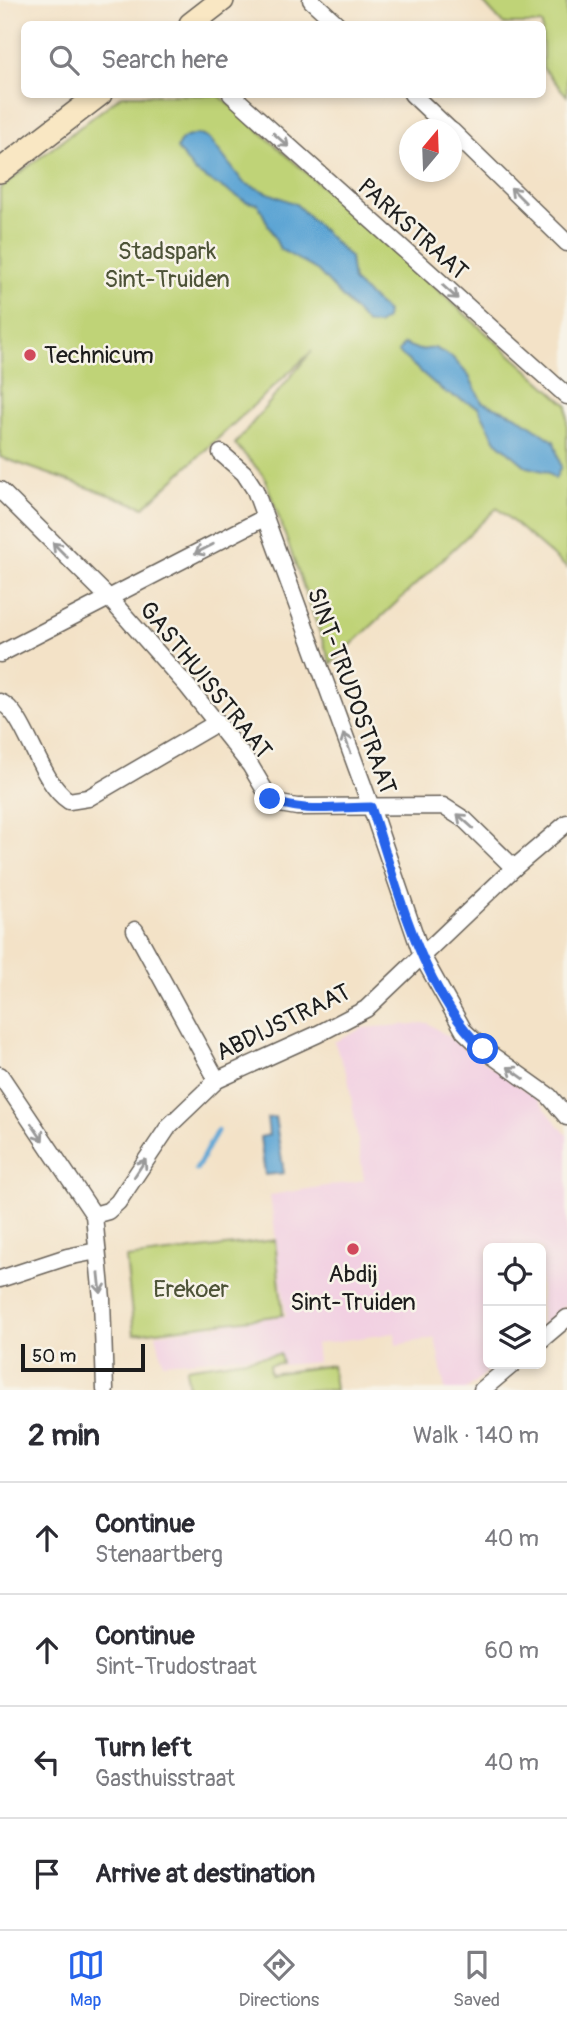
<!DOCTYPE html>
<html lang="en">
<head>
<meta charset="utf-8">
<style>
	:root { --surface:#fff; --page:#f2f2f3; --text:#2b2b33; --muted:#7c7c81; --line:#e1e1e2; --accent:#2563eb }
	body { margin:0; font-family:Pangolin,sans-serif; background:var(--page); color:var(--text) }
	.controls { position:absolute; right:21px; bottom:21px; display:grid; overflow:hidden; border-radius:10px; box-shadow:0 4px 10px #0003 }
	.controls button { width:63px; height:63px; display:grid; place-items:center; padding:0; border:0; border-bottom:2px solid var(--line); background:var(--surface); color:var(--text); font:35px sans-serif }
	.compass { position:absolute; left:399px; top:119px; width:63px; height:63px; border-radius:50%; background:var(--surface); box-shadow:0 4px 10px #0003; rotate:19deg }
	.scale { position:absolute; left:21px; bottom:18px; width:124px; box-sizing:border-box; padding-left:7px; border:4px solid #1c1c1c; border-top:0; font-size:19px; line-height:24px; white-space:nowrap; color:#1c1c1c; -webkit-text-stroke:5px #f7f3e8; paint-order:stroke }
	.stop { position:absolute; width:21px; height:21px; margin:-16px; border:5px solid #2563eb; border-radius:50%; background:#fff }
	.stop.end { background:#2563eb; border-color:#fff; box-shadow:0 2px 7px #0008 }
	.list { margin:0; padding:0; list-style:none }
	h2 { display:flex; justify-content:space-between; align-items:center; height:91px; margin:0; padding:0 28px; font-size:30px }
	h2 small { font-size:23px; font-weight:400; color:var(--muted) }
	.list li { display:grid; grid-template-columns:46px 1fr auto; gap:21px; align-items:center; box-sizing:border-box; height:112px; padding:0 28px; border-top:2px solid var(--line) }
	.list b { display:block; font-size:26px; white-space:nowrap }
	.list p { margin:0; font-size:23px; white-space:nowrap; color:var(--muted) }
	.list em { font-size:23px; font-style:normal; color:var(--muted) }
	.icon { flex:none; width:38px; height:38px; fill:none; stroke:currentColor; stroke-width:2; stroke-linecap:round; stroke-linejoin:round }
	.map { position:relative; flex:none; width:567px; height:1390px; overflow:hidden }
	.search { position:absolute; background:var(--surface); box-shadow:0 4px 10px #0003; left:21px; right:21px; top:21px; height:77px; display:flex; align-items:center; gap:18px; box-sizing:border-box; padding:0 24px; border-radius:10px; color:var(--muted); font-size:26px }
	.sheet { height:539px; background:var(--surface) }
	nav { display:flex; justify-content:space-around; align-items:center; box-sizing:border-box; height:98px; border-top:2px solid var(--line); background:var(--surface); font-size:19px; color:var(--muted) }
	nav a { display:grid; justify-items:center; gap:4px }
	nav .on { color:var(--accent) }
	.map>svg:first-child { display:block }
	.built { fill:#f2d0e2 }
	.green { fill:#bfd377; stroke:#6e784a; stroke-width:2 }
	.water { fill:#5da5d4; stroke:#3c6078; stroke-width:2 }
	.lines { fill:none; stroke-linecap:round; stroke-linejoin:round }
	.stream { stroke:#5da5d4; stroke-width:5 }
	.minor-casing { stroke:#676158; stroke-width:19 }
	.secondary-casing { stroke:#676158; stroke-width:26 }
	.minor { stroke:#fff; stroke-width:16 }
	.secondary { stroke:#f9e7c3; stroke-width:23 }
	.oneway { stroke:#999 }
	.route { stroke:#2563eb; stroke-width:9 }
	.poi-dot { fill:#d1495b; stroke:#f7f3e8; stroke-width:2.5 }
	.labels { text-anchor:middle; stroke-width:5; stroke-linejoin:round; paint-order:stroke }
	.street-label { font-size:24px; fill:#1c1c1c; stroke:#f7f3e8 }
	.park-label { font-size:24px; fill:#4d5337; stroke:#f7f3e8 }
	.poi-label { font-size:24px; fill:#1c1c1c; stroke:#f7f3e8; text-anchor:start }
</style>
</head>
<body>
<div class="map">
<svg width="567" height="1390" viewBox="0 0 567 1390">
	<rect width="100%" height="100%" fill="#f7f3e8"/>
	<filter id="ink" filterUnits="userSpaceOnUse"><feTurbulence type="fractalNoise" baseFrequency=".0143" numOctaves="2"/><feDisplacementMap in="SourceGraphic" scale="14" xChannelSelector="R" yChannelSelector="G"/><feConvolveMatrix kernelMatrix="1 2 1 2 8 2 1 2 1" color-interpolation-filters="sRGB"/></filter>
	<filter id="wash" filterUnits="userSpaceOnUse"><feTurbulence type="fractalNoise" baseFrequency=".00686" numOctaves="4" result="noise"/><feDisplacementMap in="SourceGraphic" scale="28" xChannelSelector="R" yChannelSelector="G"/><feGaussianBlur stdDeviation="1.57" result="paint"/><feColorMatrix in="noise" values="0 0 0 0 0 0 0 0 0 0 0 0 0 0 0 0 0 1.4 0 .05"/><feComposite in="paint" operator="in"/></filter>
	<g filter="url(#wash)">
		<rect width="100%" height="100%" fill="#f3e2c7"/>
		<path class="built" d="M428,1023L536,1098L567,1135V1303L541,1326V1248H488V1364H497L466,1390H445L435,1338L396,1345L395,1333L316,1344L318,1362L282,1365L280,1353L163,1363L156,1334L286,1316L270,1195L364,1180L348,1077L334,1042L363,1028Z"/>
		<g class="green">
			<path d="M484,0H567V96L543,68L542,24H503L482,1Z"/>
			<path d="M122,95H219L567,405V568L497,508L331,664L264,476L235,444L312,351L144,507L0,457V188Z"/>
			<path d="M275,1240L283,1315L134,1334L126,1258Z"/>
			<path d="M280,1354L282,1363L269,1365L270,1374L332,1365L335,1390H189L186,1368Z"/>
		</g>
		<g class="water">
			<path d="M198,134L210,139L244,183L296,204L350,257L353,281L387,312L386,319L378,325L367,324L318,271L280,249L258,204L247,202L195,172L177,149C179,138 188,136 198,134Z"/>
			<path d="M404,344L419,350L435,348L452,357L469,376L482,402L515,415L554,441L561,467L555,479L547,472L527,467L496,441L478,407L444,392L398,352Z"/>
			<path d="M275,1117L284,1173L265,1175L260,1137L269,1135L267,1118Z"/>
		</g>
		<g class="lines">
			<path class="stream" d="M196,1170L217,1131"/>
		</g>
	</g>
	<g filter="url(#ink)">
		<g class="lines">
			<g class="minor-casing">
				<g id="minor">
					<path d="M311,0L337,24"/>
					<path d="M231,94L567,396"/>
					<path d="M412,94L450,130"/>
					<path d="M452,131L567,243"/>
					<path d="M221,453L244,473L255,490L371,807L422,956L464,1031L483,1049L549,1096L567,1117"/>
					<path d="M0,490L109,598L188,687L250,765L270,799L280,804L297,807L443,806L465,820L514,868"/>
					<path d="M0,654L264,518"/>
					<path d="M0,702C26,712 38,781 69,801L88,798L218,722"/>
					<path d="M135,930L217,1080"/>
					<path d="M0,1075L94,1215L102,1299L105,1390"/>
					<path d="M94,1215L108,1211L118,1202L169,1126L217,1080L318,1034L366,1009L514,868L567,823"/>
					<path d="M0,1279L67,1257L97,1251"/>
					<path d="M541,1340L567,1318"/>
					<path d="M482,1390L513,1364"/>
				</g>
			</g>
			<g class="secondary-casing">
				<g id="secondary">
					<path d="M191,24L222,0"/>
					<path d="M0,171L100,94"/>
				</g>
			</g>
			<use href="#minor" class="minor"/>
			<use href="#secondary" class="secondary"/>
		</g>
		<defs><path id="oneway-shaft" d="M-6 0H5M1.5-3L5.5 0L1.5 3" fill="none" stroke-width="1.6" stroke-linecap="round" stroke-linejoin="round" transform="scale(1.75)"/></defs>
		<g class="oneway">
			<use href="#oneway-shaft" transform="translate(281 140) rotate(42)"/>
			<use href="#oneway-shaft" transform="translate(518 195) rotate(-135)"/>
			<use href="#oneway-shaft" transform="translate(450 292) rotate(42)"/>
			<use href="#oneway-shaft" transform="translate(204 549) rotate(153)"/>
			<use href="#oneway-shaft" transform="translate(60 550) rotate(-135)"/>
			<use href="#oneway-shaft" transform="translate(347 743) rotate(-110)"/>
			<use href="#oneway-shaft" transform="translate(465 821) rotate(-138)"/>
			<use href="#oneway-shaft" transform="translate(516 1073) rotate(-144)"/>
			<use href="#oneway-shaft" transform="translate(37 1132) rotate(56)"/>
			<use href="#oneway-shaft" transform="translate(140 1168) rotate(-57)"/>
			<use href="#oneway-shaft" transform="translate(100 1283) rotate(84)"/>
		</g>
	</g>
	<g class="lines" filter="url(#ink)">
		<path class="route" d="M270,799C299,814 339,807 371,807C398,887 420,989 483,1049"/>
	</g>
	<g class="poi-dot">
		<circle cx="30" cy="355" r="7"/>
		<circle cx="353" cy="1249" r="7"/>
	</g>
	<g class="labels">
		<g class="street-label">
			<text transform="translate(413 229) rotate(42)" y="8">PARKSTRAAT</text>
			<text transform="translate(206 680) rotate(51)" y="8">GASTHUISSTRAAT</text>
			<text transform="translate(352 691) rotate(70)" y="8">SINT-TRUDOSTRAAT</text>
			<text transform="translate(283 1022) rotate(-26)" y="8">ABDIJSTRAAT</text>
		</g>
		<g class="park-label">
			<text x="167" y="259">Stadspark<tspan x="167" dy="28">Sint-Truiden</tspan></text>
			<text x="191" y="1297">Erekoer</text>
		</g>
		<g class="poi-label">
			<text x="44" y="363">Technicum</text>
			<text x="353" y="1282" text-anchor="middle">Abdij<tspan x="353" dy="28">Sint-Truiden</tspan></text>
		</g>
	</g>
</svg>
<div class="controls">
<button><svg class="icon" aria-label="locate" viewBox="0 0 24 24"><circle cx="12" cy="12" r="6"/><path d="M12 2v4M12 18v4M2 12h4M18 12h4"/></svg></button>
<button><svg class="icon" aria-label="layers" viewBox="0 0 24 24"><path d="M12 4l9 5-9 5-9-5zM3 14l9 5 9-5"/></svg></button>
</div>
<svg class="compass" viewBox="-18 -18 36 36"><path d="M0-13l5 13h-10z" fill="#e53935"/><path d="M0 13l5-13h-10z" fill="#7c7c81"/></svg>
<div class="scale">50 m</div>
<div class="stop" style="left:483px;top:1049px"></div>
<div class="stop end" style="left:270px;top:799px"></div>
<div class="search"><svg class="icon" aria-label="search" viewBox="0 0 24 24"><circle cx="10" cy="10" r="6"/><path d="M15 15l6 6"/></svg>Search here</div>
</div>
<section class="sheet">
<h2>2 min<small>Walk · 140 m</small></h2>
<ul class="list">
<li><svg class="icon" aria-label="ahead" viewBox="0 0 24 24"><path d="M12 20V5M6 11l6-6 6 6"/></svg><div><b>Continue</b><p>Stenaartberg</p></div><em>40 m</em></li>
<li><svg class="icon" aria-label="ahead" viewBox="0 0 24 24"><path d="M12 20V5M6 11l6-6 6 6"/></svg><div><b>Continue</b><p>Sint-Trudostraat</p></div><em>60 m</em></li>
<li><svg class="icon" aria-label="left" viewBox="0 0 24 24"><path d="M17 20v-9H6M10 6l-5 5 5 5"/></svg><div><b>Turn left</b><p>Gasthuisstraat</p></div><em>40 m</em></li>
<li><svg class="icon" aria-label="arrive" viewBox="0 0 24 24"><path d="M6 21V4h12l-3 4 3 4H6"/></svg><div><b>Arrive at destination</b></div></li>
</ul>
</section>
<nav>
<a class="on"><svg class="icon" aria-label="map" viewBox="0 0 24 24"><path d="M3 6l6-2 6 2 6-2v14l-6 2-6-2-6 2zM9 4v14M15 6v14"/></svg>Map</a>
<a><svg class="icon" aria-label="directions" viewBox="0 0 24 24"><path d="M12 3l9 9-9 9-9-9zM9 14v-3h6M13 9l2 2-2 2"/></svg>Directions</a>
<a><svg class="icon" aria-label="saved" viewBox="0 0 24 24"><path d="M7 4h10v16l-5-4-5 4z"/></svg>Saved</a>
</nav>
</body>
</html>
